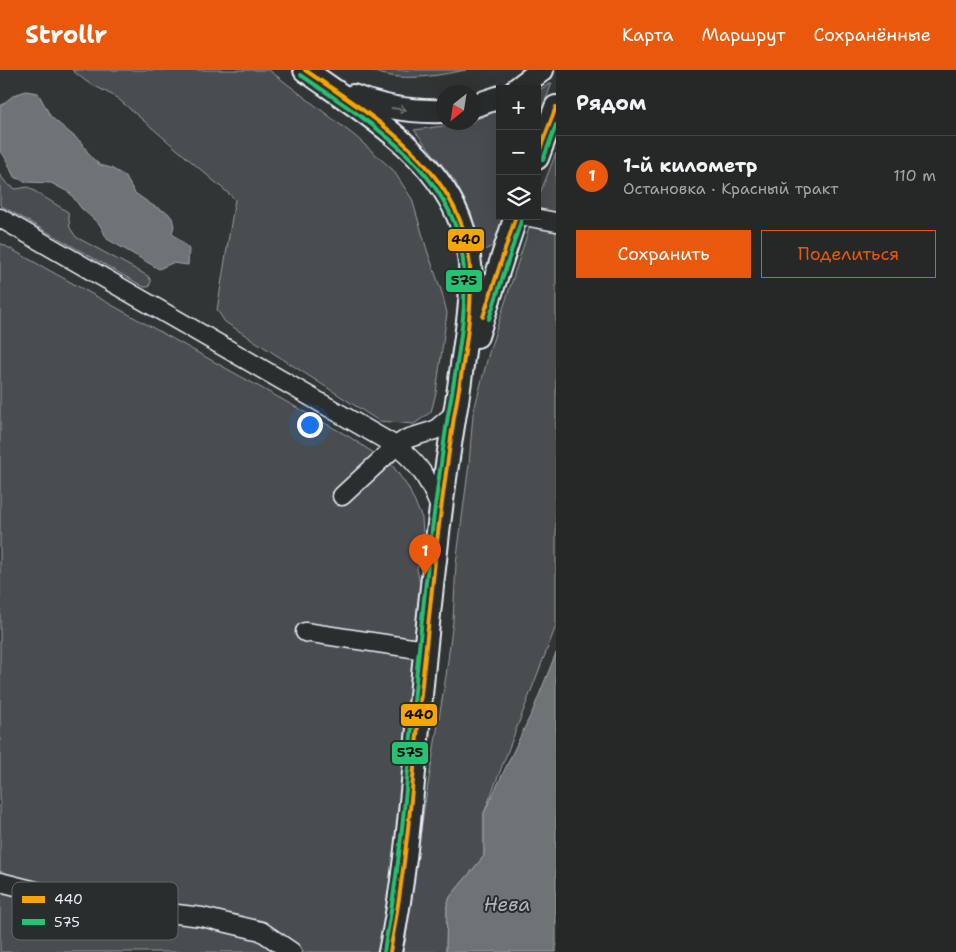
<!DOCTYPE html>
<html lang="ru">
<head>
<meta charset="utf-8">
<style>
	:root { --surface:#262828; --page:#2e3030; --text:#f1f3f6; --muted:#a4a6a8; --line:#424445; --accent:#ea580c }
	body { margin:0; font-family:"Shantell Sans",sans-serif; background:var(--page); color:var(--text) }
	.controls { position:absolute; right:15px; top:15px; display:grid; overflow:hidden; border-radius:0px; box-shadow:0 5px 20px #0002 }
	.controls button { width:45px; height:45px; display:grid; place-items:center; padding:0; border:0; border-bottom:1px solid var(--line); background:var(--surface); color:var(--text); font:25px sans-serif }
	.compass { position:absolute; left:436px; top:15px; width:45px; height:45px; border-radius:50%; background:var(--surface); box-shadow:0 5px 20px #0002; rotate:210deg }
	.you { position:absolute; left:309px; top:354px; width:18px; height:18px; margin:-12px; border:4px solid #fff; border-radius:50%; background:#1a73e8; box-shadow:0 0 0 8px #1a73e833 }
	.badge { display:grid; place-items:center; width:32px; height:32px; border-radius:50%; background:var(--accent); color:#fff; font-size:16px; font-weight:700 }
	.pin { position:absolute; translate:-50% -41px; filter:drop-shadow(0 1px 2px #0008) }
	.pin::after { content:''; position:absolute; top:26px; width:18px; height:15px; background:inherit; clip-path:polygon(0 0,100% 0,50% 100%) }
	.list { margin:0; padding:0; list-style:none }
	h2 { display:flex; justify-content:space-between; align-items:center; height:65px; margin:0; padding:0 20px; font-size:21px }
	h2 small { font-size:16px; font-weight:400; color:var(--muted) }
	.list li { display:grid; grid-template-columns:32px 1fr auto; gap:15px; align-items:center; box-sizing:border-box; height:80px; padding:0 20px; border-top:1px solid var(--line) }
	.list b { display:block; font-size:19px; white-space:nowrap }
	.list p { margin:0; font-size:16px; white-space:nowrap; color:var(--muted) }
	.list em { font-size:16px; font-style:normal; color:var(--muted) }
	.actions { display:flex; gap:10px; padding:15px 20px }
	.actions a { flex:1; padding:11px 0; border:1px solid var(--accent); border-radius:0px; text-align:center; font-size:18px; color:var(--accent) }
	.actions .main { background:var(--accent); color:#fff }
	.icon { flex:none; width:28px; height:28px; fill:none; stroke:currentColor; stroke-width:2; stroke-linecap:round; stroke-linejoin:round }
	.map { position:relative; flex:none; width:556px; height:882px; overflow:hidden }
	header { display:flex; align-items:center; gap:30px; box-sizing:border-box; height:70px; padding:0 25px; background:var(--accent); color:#fff }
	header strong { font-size:24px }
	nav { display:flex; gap:28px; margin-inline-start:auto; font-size:18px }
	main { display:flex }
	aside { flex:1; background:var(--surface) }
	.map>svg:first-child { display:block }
	.green { fill:#494d4f; stroke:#989fa4 }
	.water { fill:#6e7376; stroke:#9fa5aa }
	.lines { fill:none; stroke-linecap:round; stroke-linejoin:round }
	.minor-casing { stroke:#e8f1f8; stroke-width:21 }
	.major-casing { stroke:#e8f1f8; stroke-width:26 }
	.minor { stroke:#2a2d2e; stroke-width:18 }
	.major { stroke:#2a2d2e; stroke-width:22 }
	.bus-1-casing { stroke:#2a2d2e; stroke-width:8 }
	.bus-2-casing { stroke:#2a2d2e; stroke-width:8 }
	.bus-1 { stroke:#f7a600; stroke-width:4 }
	.bus-2 { stroke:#26c172; stroke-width:4 }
	.oneway { stroke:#6c7275 }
	.labels { text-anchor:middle; stroke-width:4; stroke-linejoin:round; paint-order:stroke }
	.water-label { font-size:19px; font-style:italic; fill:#b1b8be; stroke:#2a2d2e }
	.key { fill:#2a2d2e; stroke:#63686b; stroke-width:1 }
	.key-label { font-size:14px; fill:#e8f1f8 }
	.line-badge { stroke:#2a2d2e; stroke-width:2 }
	.pale-badge-label { font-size:14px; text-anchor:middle; font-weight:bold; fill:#111 }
</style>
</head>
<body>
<header>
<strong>Strollr</strong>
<nav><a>Карта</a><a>Маршрут</a><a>Сохранённые</a></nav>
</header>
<main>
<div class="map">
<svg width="556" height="882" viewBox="0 0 556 882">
	<rect width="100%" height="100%" fill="#323536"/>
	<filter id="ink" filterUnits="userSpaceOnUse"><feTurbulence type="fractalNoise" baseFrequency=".02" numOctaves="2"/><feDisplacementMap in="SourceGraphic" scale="10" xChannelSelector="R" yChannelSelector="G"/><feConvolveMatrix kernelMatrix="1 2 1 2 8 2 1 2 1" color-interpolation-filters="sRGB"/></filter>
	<g filter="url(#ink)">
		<g class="green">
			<path d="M72,0H269L355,66L393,100L412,129L427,180L442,223L447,243L436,323L431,342L414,354L379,351L225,252L217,240L235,129L116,27L87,12Z"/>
			<path d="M370,0H466C435,6 400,13 370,0Z"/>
			<path d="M552,13L537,53V21Z"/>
			<path d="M500,40V146H505L495,175L482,181L478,176L472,145L455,111L414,60L473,52L474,50Z"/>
			<path d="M556,83V556L484,743V786L450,827L447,835L446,882H402L405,873L424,739L446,606L453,550L456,494L469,394L473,344L490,279L533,146H537V131Z"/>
			<path d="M0,105L7,114L16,119L28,117L68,142L70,158L76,167L148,206L151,211L149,217H144L0,135Z"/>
			<path d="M0,173L348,366L392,395L408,417L422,448L424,480L421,485L417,499L420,514L392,828L380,882H0Z"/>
		</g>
		<g class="water">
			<path d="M26,21L38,23L51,47L81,72L91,87L100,95L111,98L125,106L135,123L152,135L168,143L172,148L174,156L172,163L189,179L188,195L172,193L159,199L107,169L100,155L81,138L70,123L51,113L27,112L14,107L4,85L0,82V36L14,25Z"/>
			<path d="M556,583V882H446L447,835L450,827L484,786V743L533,640Z"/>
		</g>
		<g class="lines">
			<g class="minor-casing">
				<g id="minor">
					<path d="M524,146L556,152"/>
					<path d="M0,148L396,376C421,395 430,412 441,440"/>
					<path d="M342,426L396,376L406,369L435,360L455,343"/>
					<path d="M305,562L425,580"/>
					<path d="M0,812L48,824L127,838L202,847L261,861L292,882"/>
				</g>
			</g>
			<g class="major-casing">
				<g id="major">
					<path d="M305,0C362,41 431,80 459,148C477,193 471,234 464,281C461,301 459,322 455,343C447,392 440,441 435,490C427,557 421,624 415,691C409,755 403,819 390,882"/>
					<path d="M517,19L542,0"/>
					<path d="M353,26C383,38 412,42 443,41"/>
					<path d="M473,36L500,27"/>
					<path d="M537,88L556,37"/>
					<path d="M477,266L516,146"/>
				</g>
			</g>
			<use href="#minor" class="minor"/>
			<use href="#major" class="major"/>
			<g class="bus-1-casing">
				<g id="bus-1">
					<path d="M305,0C363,40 430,80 459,148C483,204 464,288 454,347C448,388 442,430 437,471C431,528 425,586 419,643C412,723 405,803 390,882"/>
					<path d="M537,87L556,37"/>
					<path d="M483,247L516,146"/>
				</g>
			</g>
			<g class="bus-2-casing">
				<g id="bus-2">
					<path d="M301,5C358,45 427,85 454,152C476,208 458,287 448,345C442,386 436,427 431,468C424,527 418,585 413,644C406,723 399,803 384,881"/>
					<path d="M543,90L556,55"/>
					<path d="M489,249L522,148"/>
				</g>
			</g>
			<use href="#bus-1" class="bus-1"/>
			<use href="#bus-2" class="bus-2"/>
		</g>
		<defs><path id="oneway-shaft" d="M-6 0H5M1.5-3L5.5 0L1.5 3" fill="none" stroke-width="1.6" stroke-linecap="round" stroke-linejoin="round" transform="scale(1.25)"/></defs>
		<use class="oneway" href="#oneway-shaft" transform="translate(399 39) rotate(8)"/>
	</g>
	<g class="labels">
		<g class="water-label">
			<text x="507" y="841">Нева</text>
		</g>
	</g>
	<rect x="12" y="812" width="166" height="58" rx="8" class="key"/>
	<rect x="22" y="826" width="23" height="7" fill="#f7a600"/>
	<rect x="22" y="849" width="23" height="6" fill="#26c172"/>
	<g class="key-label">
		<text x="54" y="834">440</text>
		<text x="54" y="857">575</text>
	</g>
	<g class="line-badge">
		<rect x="447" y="158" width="38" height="24" rx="5" fill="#f7a600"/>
		<rect x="445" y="199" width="38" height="24" rx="5" fill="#26c172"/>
		<rect x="400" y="633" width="38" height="24" rx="5" fill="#f7a600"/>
		<rect x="391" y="671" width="38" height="24" rx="5" fill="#26c172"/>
	</g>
	<g class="pale-badge-label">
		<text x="466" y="174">440</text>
		<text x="464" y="215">575</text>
		<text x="419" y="649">440</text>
		<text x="410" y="687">575</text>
	</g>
</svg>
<div class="controls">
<button>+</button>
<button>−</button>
<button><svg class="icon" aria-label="layers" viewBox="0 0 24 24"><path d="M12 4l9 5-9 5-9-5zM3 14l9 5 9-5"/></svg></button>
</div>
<svg class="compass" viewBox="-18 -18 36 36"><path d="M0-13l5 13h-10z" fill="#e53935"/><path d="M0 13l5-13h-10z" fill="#a4a6a8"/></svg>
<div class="you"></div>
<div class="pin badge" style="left:425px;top:505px">1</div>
</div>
<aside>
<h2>Рядом<small></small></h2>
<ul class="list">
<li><span class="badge">1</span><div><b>1-й километр</b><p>Остановка · Красный тракт</p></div><em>110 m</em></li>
</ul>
<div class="actions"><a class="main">Сохранить</a><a>Поделиться</a></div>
</aside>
</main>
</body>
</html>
